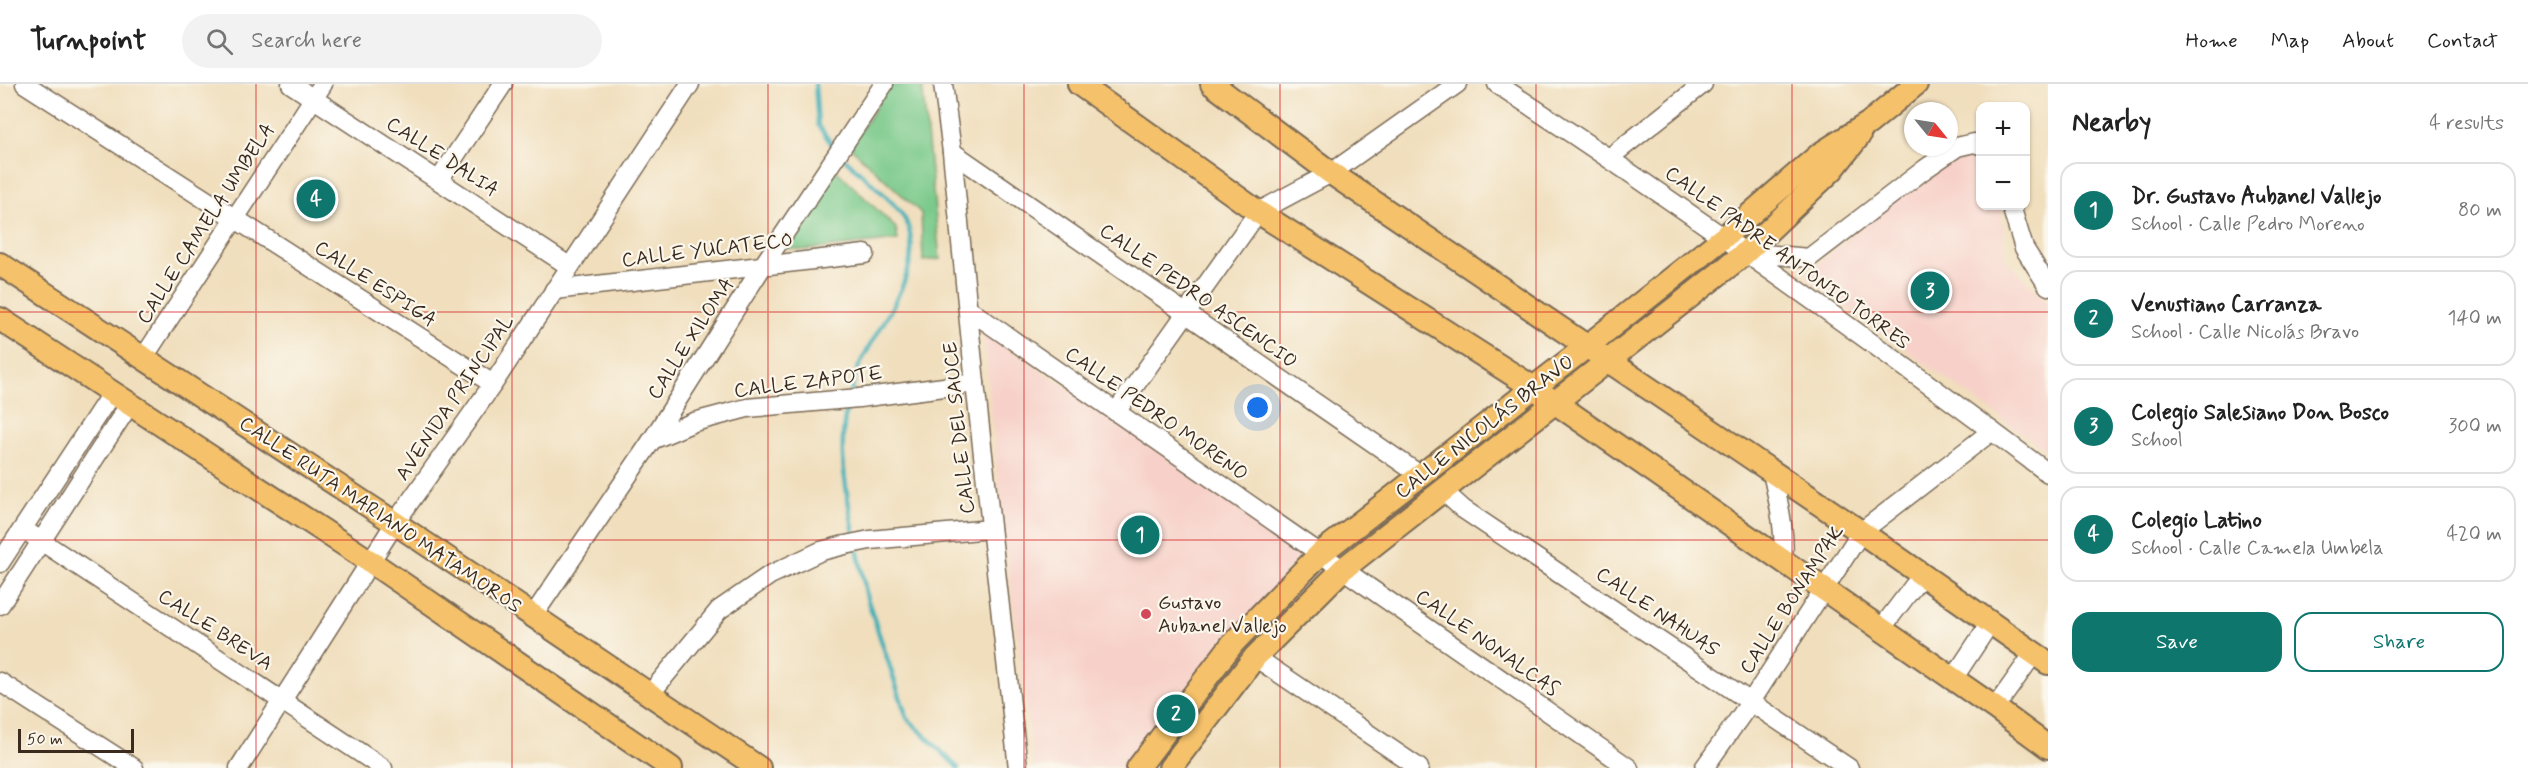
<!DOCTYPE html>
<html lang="en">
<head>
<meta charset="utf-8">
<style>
	:root { --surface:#fff; --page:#f2f2f2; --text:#222; --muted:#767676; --line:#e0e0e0; --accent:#0f766e }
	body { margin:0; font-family:Mynerve,sans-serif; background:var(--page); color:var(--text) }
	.controls { position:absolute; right:18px; top:18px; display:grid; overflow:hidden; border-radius:12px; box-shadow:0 2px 4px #0004 }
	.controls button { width:54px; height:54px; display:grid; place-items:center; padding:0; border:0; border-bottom:2px solid var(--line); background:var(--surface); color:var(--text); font:30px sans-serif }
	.compass { position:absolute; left:1904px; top:18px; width:54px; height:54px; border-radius:50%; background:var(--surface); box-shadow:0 2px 4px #0004; rotate:120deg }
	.scale { position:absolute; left:18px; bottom:15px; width:116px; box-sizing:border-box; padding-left:6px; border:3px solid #3b2a1e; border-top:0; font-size:16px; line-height:21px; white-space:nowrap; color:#3b2a1e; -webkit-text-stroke:4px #fbf7ec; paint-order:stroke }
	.you { position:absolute; left:1258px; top:324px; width:21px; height:21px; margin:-15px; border:4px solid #fff; border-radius:50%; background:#1a73e8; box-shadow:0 0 0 9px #1a73e833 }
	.badge { display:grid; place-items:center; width:39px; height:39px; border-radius:50%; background:var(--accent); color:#fff; font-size:20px; font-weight:700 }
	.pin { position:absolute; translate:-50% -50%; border:3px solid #fff; box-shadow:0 2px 6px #0006 }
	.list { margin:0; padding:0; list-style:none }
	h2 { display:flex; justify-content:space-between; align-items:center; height:78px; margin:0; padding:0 24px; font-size:26px }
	h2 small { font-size:20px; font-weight:400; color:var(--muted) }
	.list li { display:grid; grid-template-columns:39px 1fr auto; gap:18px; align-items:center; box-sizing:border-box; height:96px; margin:0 12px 12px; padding:0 12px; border:2px solid var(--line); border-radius:18px }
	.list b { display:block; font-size:22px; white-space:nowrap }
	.list p { margin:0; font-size:20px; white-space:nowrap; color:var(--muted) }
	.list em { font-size:20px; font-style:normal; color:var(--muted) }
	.actions { display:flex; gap:12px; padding:18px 24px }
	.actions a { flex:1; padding:14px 0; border:2px solid var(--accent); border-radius:18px; text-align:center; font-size:21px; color:var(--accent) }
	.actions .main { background:var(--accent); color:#fff }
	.icon { flex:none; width:33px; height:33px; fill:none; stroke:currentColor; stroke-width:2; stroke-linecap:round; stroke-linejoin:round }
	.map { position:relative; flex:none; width:2048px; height:684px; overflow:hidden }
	header { display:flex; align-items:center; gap:36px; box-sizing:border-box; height:84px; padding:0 30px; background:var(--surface); border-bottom:2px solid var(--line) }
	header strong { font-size:28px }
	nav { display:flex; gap:33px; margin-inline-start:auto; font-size:21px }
	.search { width:420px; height:54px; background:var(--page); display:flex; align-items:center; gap:15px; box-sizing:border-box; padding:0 21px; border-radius:33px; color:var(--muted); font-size:22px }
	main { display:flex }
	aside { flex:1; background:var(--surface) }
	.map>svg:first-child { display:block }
	.built { fill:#f7d1c9 }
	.green { fill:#79c98a; stroke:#5a7a54; stroke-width:1.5 }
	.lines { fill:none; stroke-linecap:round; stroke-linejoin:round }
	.stream { stroke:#3fafb7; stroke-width:4.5 }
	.minor-casing { stroke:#7a6955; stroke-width:21 }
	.major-casing { stroke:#7a6955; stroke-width:26 }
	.minor { stroke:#fff; stroke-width:18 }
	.major { stroke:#f5c16b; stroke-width:22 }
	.grid { fill:none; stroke:#d62828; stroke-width:1.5; stroke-opacity:0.55 }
	.poi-dot { fill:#d1495b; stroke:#fbf7ec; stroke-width:2 }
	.labels { text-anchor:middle; stroke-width:4.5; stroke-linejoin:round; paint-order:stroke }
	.street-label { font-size:20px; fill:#3b2a1e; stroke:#fbf7ec }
	.poi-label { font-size:20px; fill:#3b2a1e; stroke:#fbf7ec; text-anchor:start }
</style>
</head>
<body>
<header>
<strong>Turnpoint</strong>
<div class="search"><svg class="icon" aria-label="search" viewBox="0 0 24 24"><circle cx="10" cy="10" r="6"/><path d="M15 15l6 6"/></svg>Search here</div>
<nav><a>Home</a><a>Map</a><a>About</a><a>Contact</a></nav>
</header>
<main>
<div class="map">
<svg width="2048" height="684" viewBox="0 0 2048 684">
	<rect width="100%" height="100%" fill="#fbf7ec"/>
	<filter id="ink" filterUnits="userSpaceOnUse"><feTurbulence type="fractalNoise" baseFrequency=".0167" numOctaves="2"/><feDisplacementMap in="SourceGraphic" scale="12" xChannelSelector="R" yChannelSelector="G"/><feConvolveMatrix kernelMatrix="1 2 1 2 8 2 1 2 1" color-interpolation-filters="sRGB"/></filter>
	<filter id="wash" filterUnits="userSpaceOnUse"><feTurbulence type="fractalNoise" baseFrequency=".008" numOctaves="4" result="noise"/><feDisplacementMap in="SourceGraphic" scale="24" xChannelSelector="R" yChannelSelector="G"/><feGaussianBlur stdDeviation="1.35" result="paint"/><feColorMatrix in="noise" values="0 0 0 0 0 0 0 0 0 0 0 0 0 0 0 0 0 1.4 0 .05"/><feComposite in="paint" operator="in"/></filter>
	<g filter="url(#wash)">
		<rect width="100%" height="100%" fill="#f0debc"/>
		<g class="built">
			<path d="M1980,63V122H2001L2006,175L2048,220V368L1807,195L1822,176L1948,72Z"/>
			<path d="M983,247L1122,341L1301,469L1132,684H1034L1002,432Z"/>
		</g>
		<g class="green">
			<path d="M891,0H922L940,175L923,177L921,129L850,63Z"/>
			<path d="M836,86L896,144L898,156L803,166L786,164Z"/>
		</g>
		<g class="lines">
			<g class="stream">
				<path d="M815,0L818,41L836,66"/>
				<path d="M842,72C858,88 889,112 901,129C934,175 880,239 860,280C855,289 853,300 851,310"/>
				<path d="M848,318C836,364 847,410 855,455"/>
				<path d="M857,463L867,514L907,634L958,684"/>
			</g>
		</g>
	</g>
	<g filter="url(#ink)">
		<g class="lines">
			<g class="minor-casing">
				<g id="minor">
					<path d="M25,0L493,300"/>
					<path d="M291,0L569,182"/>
					<path d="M943,0L952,68L975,299L1018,684"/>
					<path d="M1497,0C1685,123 1868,254 2048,389"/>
					<path d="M952,68L1420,391"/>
					<path d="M1609,74L1703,0"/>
					<path d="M439,96L503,0"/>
					<path d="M2011,122L2024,164L2048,202"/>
					<path d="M1749,173L1765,170L1809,174L1925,85L1957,63L1974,59L1980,61"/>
					<path d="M554,206L865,170"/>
					<path d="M968,225L1629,684"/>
					<path d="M144,273L323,0"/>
					<path d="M1116,328L1258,128L1331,89L1457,0"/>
					<path d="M652,356L694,338L747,324L859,314L975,299"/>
					<path d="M1772,388C1778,417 1786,447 1783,477"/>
					<path d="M1442,406L1463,425L1849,684"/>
					<path d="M23,445L383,684"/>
					<path d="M0,479L111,310"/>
					<path d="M0,521L129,321"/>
					<path d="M533,532L652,356L764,180L884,0"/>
					<path d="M1881,545L1922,491"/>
					<path d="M1255,573L1419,684"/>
					<path d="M1953,595L1990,539"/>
					<path d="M0,598L134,684"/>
					<path d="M650,610L719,526L770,491L821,467L845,461L870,456L991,445"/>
					<path d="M1995,624L2034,569"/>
					<path d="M239,684L395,439L493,300L690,0"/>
					<path d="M1704,684L1752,616L1861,448L1992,347"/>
				</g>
			</g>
			<g class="major-casing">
				<g id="major">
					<path d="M1079,0L1258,128L1534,304L1995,624L2048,663"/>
					<path d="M1212,0L1331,89L1861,448L2048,579"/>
					<path d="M0,180L395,439L759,684"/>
					<path d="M0,235L371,478L671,684"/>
					<path d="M1138,684L1233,559L1321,469L1586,263L1724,153L1820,70L1869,39L1916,0"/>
					<path d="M1170,684L1255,573L1343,485L1744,170L1833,85L1859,52"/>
				</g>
			</g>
			<use href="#minor" class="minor"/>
			<use href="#major" class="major"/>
		</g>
	</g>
	<path class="grid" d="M256,0V684M512,0V684M768,0V684M1024,0V684M1280,0V684M1536,0V684M1792,0V684M0,228H2048M0,456H2048"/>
	<circle class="poi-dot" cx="1146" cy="530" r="6"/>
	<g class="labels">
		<g class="street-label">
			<text transform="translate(443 72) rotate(33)" y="7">CALLE DALIA</text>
			<text transform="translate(205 139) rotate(-57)" y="7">CALLE CAMELA UMBELA</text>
			<text transform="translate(707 165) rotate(-7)" y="7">CALLE YUCATECO</text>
			<text transform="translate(1788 173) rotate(36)" y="7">CALLE PADRE ANTONIO TORRES</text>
			<text transform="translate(376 199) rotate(33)" y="7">CALLE ESPIGA</text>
			<text transform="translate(1199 211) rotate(35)" y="7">CALLE PEDRO ASCENCIO</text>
			<text transform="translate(690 254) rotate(-57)" y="7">CALLE XILOMA</text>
			<text transform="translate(808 297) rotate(-7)" y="7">CALLE ZAPOTE</text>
			<text transform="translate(454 313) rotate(-56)" y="7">AVENIDA PRINCIPAL</text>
			<text transform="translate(1157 329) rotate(35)" y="7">CALLE PEDRO MORENO</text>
			<text transform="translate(1484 342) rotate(-38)" y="7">CALLE NICOLÁS BRAVO</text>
			<text transform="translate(958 344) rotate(-96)" y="7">CALLE DEL SAUCE</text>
			<text transform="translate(381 430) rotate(34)" y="7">CALLE RUTA MARIANO MATAMOROS</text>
			<text transform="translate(1791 515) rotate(-57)" y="7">CALLE BONAMPAK</text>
			<text transform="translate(1658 527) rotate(34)" y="7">CALLE NAHUAS</text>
			<text transform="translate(216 545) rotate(33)" y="7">CALLE BREVA</text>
			<text transform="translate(1488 558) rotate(35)" y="7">CALLE NONALCAS</text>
		</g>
		<g class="poi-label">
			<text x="1158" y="525">Gustavo<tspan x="1158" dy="23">Aubanel Vallejo</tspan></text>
		</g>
	</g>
</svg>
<div class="controls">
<button>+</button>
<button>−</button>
</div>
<svg class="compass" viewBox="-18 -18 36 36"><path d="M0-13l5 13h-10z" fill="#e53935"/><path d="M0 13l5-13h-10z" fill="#767676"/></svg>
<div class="scale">50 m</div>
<div class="you"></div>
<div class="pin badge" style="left:1140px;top:451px">1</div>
<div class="pin badge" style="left:1176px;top:630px">2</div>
<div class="pin badge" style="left:1930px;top:207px">3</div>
<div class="pin badge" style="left:316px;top:115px">4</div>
</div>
<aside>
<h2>Nearby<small>4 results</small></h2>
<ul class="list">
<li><span class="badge">1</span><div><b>Dr. Gustavo Aubanel Vallejo</b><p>School · Calle Pedro Moreno</p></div><em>80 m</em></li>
<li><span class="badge">2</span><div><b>Venustiano Carranza</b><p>School · Calle Nicolás Bravo</p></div><em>140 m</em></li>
<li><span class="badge">3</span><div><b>Colegio Salesiano Don Bosco</b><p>School</p></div><em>300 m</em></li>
<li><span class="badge">4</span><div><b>Colegio Latino</b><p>School · Calle Camela Umbela</p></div><em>420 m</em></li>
</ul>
<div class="actions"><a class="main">Save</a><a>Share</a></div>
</aside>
</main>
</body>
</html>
